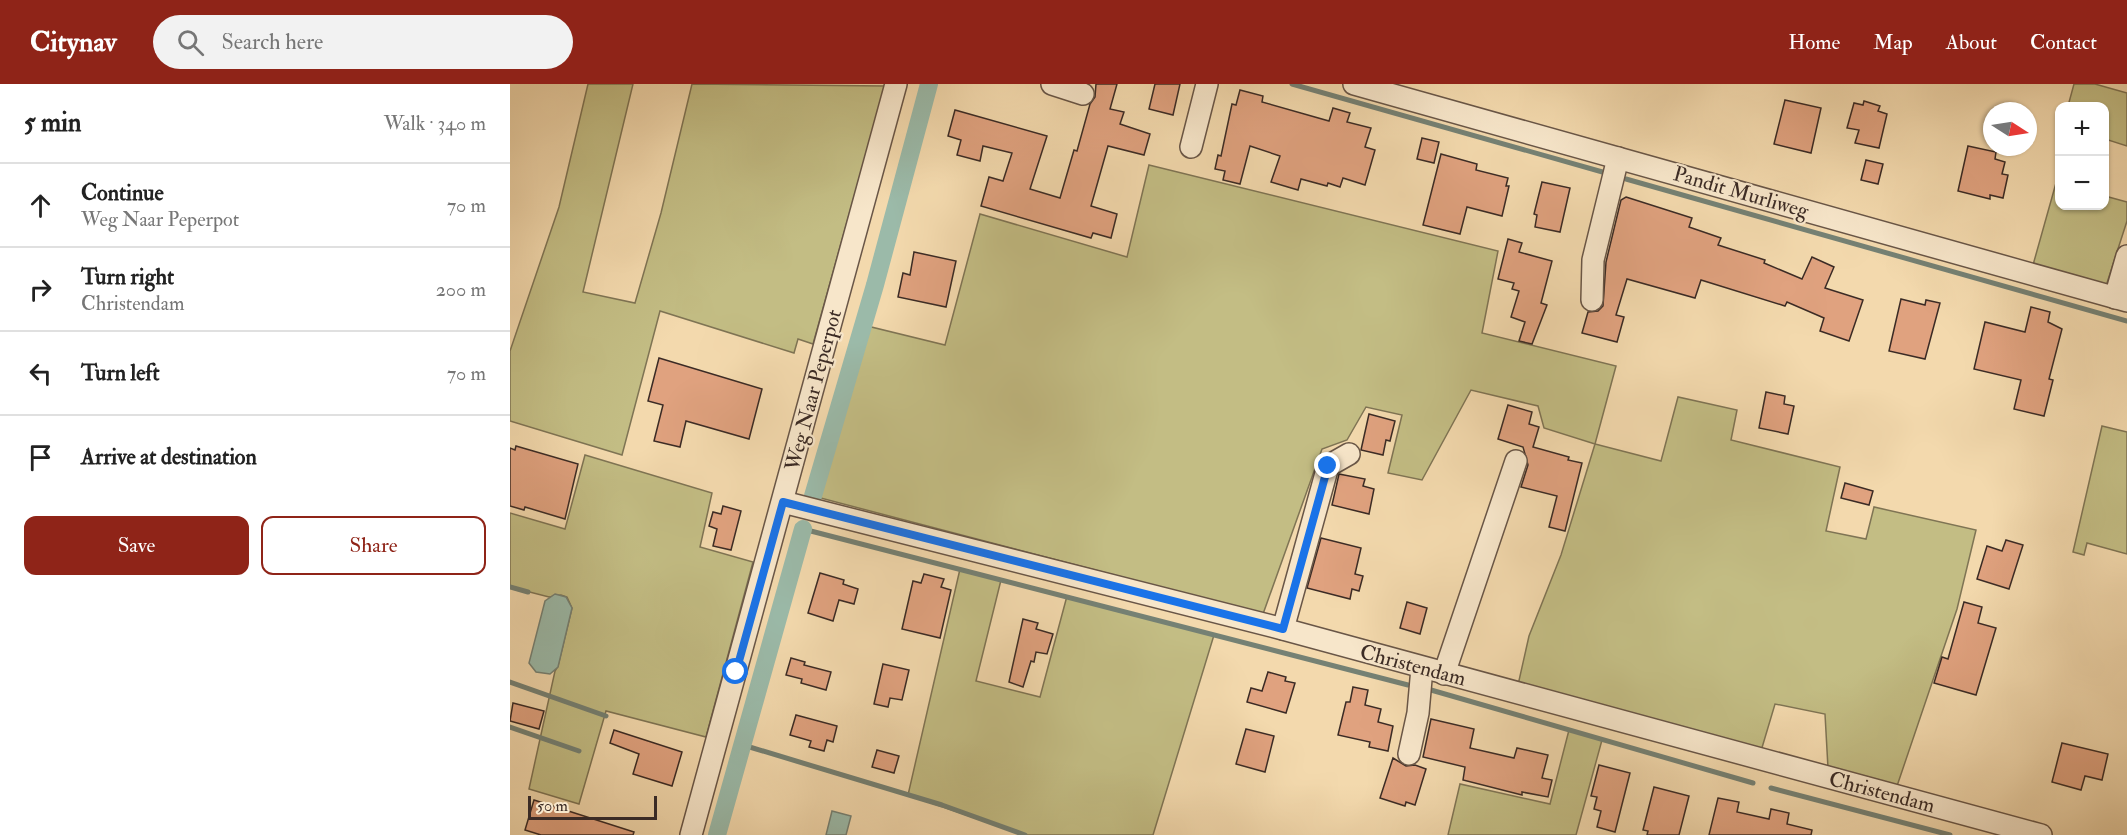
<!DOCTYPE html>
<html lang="en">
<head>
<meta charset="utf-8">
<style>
	:root { --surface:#fff; --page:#f2f2f2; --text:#222; --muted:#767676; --line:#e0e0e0; --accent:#8f2418 }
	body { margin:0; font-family:"IM FELL Double Pica",serif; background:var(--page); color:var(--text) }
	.controls { position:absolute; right:18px; top:18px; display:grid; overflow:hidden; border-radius:12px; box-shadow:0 2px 4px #0004 }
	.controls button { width:54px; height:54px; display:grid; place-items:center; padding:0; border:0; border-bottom:2px solid var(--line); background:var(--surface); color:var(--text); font:30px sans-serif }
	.compass { position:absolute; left:1473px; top:18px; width:54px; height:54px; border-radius:50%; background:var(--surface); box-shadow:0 2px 4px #0004; rotate:102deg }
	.scale { position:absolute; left:18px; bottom:15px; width:129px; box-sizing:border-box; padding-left:6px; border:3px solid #3b2b25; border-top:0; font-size:16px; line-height:21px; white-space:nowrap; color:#3b2b25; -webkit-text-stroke:4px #f7e6ca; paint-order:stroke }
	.stop { position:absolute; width:18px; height:18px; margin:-14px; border:4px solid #1a73e8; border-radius:50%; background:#fff }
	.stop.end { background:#1a73e8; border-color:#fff; box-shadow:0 2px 6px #0008 }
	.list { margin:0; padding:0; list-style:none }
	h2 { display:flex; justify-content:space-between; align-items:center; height:78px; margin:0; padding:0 24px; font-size:26px }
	h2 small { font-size:20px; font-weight:400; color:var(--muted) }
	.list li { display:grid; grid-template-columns:39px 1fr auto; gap:18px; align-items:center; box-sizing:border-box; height:84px; padding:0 24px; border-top:2px solid var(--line) }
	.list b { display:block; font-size:22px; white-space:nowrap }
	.list p { margin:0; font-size:20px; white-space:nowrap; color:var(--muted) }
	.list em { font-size:20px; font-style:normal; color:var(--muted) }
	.actions { display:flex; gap:12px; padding:18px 24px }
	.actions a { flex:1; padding:14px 0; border:2px solid var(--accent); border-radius:12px; text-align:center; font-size:21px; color:var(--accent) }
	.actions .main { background:var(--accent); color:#fff }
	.icon { flex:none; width:33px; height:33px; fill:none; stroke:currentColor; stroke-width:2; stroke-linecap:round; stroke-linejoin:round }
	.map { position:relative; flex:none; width:1617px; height:751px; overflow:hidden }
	header { display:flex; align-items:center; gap:36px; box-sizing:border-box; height:84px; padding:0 30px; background:var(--accent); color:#fff }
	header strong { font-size:28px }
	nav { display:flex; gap:33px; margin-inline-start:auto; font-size:21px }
	.search { width:420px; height:54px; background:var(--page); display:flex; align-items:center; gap:15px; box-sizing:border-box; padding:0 21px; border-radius:33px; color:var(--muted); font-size:22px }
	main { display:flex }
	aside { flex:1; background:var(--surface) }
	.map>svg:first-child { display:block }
	.green { fill:#c3bd84; stroke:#7f7454; stroke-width:1.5 }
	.water { fill:#9bbaa9; stroke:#758174; stroke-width:1.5 }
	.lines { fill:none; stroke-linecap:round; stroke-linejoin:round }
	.stream { stroke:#758174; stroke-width:5 }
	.canal { stroke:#9bbaa9; stroke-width:18 }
	.building { fill:#e0a27f; stroke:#3b2b25; stroke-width:1.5 }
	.minor-casing { stroke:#695647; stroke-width:24 }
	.minor { stroke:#f7e6ca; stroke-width:21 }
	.route { stroke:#1a73e8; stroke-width:8 }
	.labels { text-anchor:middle; stroke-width:4.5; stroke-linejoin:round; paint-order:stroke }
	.street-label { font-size:21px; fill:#3b2b25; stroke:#f7e6ca }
</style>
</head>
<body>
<header>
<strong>Citynav</strong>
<div class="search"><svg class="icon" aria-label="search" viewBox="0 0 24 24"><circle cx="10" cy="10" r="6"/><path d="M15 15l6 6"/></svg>Search here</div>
<nav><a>Home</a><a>Map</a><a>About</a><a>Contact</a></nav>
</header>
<main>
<aside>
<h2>5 min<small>Walk · 340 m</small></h2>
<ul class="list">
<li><svg class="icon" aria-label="ahead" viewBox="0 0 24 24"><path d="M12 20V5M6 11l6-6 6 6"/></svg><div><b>Continue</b><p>Weg Naar Peperpot</p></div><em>70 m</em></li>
<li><svg class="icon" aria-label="right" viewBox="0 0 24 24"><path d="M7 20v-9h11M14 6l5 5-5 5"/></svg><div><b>Turn right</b><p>Christendam</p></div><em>200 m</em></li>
<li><svg class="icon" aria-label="left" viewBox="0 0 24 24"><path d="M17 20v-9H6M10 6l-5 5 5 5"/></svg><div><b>Turn left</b></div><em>70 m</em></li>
<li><svg class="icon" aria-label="arrive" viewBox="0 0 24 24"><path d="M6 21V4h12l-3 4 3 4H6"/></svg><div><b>Arrive at destination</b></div></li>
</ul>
<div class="actions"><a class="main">Save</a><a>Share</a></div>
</aside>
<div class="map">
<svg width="1617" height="751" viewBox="0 0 1617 751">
	<rect width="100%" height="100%" fill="#f3d9ad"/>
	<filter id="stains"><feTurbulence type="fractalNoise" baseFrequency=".00333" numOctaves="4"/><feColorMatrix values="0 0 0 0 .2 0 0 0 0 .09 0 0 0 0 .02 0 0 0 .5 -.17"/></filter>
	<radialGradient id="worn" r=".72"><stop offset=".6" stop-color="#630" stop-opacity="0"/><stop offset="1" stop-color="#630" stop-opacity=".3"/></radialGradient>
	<g class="green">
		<path d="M78,0H123L73,208L125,219L151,129L182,0L375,2L303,260L288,255L284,269L150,227L112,371L0,337V267L49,123Z"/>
		<path d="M1564,0H1585L1617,9V62L1595,55L1594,22H1558Z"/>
		<path d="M639,81L988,167L972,249L1106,282L1085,360L1151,377L1168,313L1227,326L1221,356L1330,383L1316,447L1356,455L1364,423L1466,446L1447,525L1387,702L1318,684L1315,630L1265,620L1251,667L1008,601L1019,552L1051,471L1085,360L1034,344L1028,322L961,306L912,396L878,389L892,331L856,323L837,356L812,365L753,530L303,412L353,241L435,261L470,130L617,173Z"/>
		<path d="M1546,99L1549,100L1550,122H1594L1595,112L1617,118V137L1596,202L1523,181Z"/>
		<path d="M1592,342L1617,348V470L1577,459L1574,471L1563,468Z"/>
		<path d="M75,371L202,409L190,463L243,478L196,653L96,627L69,720L19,705L45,587L48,582L62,524L57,513L51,511L39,513L0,503V429L55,445Z"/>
		<path d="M450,485L491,496L466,597L530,613L557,512L704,551L643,751H515L398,711Z"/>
		<path d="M1059,646L1092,656L1066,751H938L950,700L1040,720Z"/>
	</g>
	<g class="water">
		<path d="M45,510L56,513L62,524L48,583L40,590L26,588L19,579L35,517Z"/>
		<path d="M322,727L341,732L336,751H316Z"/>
	</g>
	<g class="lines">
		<g class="stream">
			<path d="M782,0L1096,89"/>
			<path d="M1116,95L1617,237"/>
			<path d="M293,445L898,601"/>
			<path d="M0,503L18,508"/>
			<path d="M0,598L96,632"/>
			<path d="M921,606L1243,699"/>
			<path d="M0,643L69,667"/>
			<path d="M233,661L432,721L515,751"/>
			<path d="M1261,704L1440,751"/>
		</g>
		<g class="canal">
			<path d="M303,412L365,201L419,0"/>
			<path d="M207,751L293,445"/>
		</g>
	</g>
	<g class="building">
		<path d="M586,0H607L600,25L614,28L610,40L640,50L634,71L598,62L581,122L607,130L601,154L583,149L581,154L471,122L479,93L493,97L502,69L473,62L470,77L447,71L451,56L438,52L445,26L537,52L520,105L550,114L564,66L567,67L580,20L585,13Z"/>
		<path d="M645,0H670L663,31L639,25Z"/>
		<path d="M730,6L753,12L752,18L819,37L823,24L840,29L837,38L861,44L855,63L865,66L855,101L833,94L830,103L818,99L817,102L791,95L788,106L761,98L770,72L740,62L730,100L713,96L715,87L705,85L708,71L711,72L722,20L726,21Z"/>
		<path d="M1275,16L1311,24L1301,69L1264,60Z"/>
		<path d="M1354,17L1370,22L1368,27L1377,30L1369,64L1345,59L1349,46L1337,44L1344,19L1353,21Z"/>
		<path d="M912,54L929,58L924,79L907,75Z"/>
		<path d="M1458,62L1486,68L1485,75L1495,78L1492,90L1498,91L1493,114L1480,111V115L1448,107Z"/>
		<path d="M931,70L967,80L966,86L998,94L996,102H999L992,132L957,123L950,150L913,141Z"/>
		<path d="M1356,76L1373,80L1368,100L1351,96Z"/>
		<path d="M1032,98L1060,104L1050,148L1025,143L1027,131L1024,130Z"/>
		<path d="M1116,113L1182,134L1179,143L1211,154L1208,161L1255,176L1254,179L1292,195L1302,173L1324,183L1315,204L1353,216L1339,257L1310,247L1314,234L1277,218L1275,222L1191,196L1185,214L1117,195L1106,231L1114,233L1107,258L1072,249L1078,228L1088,227L1093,222L1096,178L1111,116Z"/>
		<path d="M998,155L1012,159L1009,168L1042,177L1031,219L1037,221L1022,260L1009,257L1015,238L1001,233L1009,207L1002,205L1004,199L988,195Z"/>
		<path d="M404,168L446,177L436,223L388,213L393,189L400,191Z"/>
		<path d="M1391,215L1415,221L1416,216L1430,219L1415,275L1379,267Z"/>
		<path d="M1521,223L1540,228L1538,238L1552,245L1539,295L1543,296L1534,332L1504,325L1511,296L1464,285L1475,238L1515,248Z"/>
		<path d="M149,274L252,305L239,355L176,337L170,363L144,357L153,321L138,317Z"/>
		<path d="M1256,308L1275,312L1274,320L1284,322L1278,350L1249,344Z"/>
		<path d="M998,321L1022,328L1019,340L1029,343L1023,363L1059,373L1058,376L1072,379L1055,447L1039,443L1047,412L1011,403L1018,381L1013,363L988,355Z"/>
		<path d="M859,330L885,337L880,357L876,356L873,371L851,366Z"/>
		<path d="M6,362L68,380L55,435L15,423L14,426L0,422V364L5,366Z"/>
		<path d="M829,390L855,395L853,402L864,405L859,430L822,421Z"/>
		<path d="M1335,399L1363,407L1359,421L1331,414Z"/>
		<path d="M213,422L231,427L221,466L203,462L207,445L199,442L203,428L211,430Z"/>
		<path d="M811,454L851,464L845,490L853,492L849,507L842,505L840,515L797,504Z"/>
		<path d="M1496,456L1513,461L1499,505L1467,495L1477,462L1492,467Z"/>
		<path d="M310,489L334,496L333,500L348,505L344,520L329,516L323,537L298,529Z"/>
		<path d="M414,490L434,495L431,503L441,506L430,554L392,545L403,497L411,499Z"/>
		<path d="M897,518L917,524L910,550L890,544Z"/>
		<path d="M1454,518L1472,523L1468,539L1486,544L1466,611L1424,599L1432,573L1438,575Z"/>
		<path d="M513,535L528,539L526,545L543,550L537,570L526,568L524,578L521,577L513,603L499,598Z"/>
		<path d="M281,574L295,578L294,581L321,588L316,606L291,599L292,595L276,591Z"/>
		<path d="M373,580L399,586L392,616L380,614L378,623L364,620Z"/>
		<path d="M758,588L776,593L775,597L785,599L776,629L737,618L741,604L752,607Z"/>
		<path d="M843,603L858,606L855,621L871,625L868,638L883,642L878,667L859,663L860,658L828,651L836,618H840Z"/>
		<path d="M3,619L34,627L29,645L0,637Z"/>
		<path d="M286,631L327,642L323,658L317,656L314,667L299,663L301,657L280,651Z"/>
		<path d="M921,635L964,645L960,664L1004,674L1007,664L1038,671L1032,694L1042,696L1038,713L1012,708V711L953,696L955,683L913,673Z"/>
		<path d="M736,645L764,652L755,688L726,680Z"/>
		<path d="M104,646L172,668L162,702L123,690L129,670L100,659Z"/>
		<path d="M1552,659L1598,670L1592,696L1575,692L1571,706L1542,698Z"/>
		<path d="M367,666L389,672L384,689L362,683Z"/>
		<path d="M883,674L896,682L905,681L916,685L905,721L896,718L895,722L870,714Z"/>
		<path d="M1089,681L1120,689L1105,748L1087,743L1091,727L1084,725L1087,713L1081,712Z"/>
		<path d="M1144,703L1179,712L1169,751H1137L1138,747L1133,746Z"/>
		<path d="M1208,714L1229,718L1227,728L1259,735L1261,725L1279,729L1277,740L1302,746L1301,751H1199Z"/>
		<path d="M24,716L124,748L123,751H31L15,746Z"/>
	</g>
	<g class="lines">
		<g class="minor-casing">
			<g id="minor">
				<path d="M542,0L573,10"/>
				<path d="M844,0L1617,217"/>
				<path d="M681,63L697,0"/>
				<path d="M1605,214L1617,172"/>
				<path d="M1082,216L1083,176L1108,74"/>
				<path d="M273,418L773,545L1531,751"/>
				<path d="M773,545L818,382L839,370"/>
				<path d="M934,590L1006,377"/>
				<path d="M899,670L908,629L912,584"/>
				<path d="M181,751L386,0"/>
			</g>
		</g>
		<use href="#minor" class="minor"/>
	</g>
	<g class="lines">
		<path class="route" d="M226,588L273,418L773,545L818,382"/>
	</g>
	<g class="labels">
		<g class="street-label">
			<text transform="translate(1231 108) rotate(16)" y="7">Pandit Murliweg</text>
			<text transform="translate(303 306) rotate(-75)" y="7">Weg Naar Peperpot</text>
			<text transform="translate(903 581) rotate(15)" y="7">Christendam</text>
			<text transform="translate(1372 708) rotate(15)" y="7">Christendam</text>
		</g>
	</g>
	<rect width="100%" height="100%" filter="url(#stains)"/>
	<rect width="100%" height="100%" fill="url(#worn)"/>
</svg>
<div class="controls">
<button>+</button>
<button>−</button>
</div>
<svg class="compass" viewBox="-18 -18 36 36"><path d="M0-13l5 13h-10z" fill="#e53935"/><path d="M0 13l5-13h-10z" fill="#767676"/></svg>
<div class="scale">50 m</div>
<div class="stop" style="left:226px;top:588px"></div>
<div class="stop end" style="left:818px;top:382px"></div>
</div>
</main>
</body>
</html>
